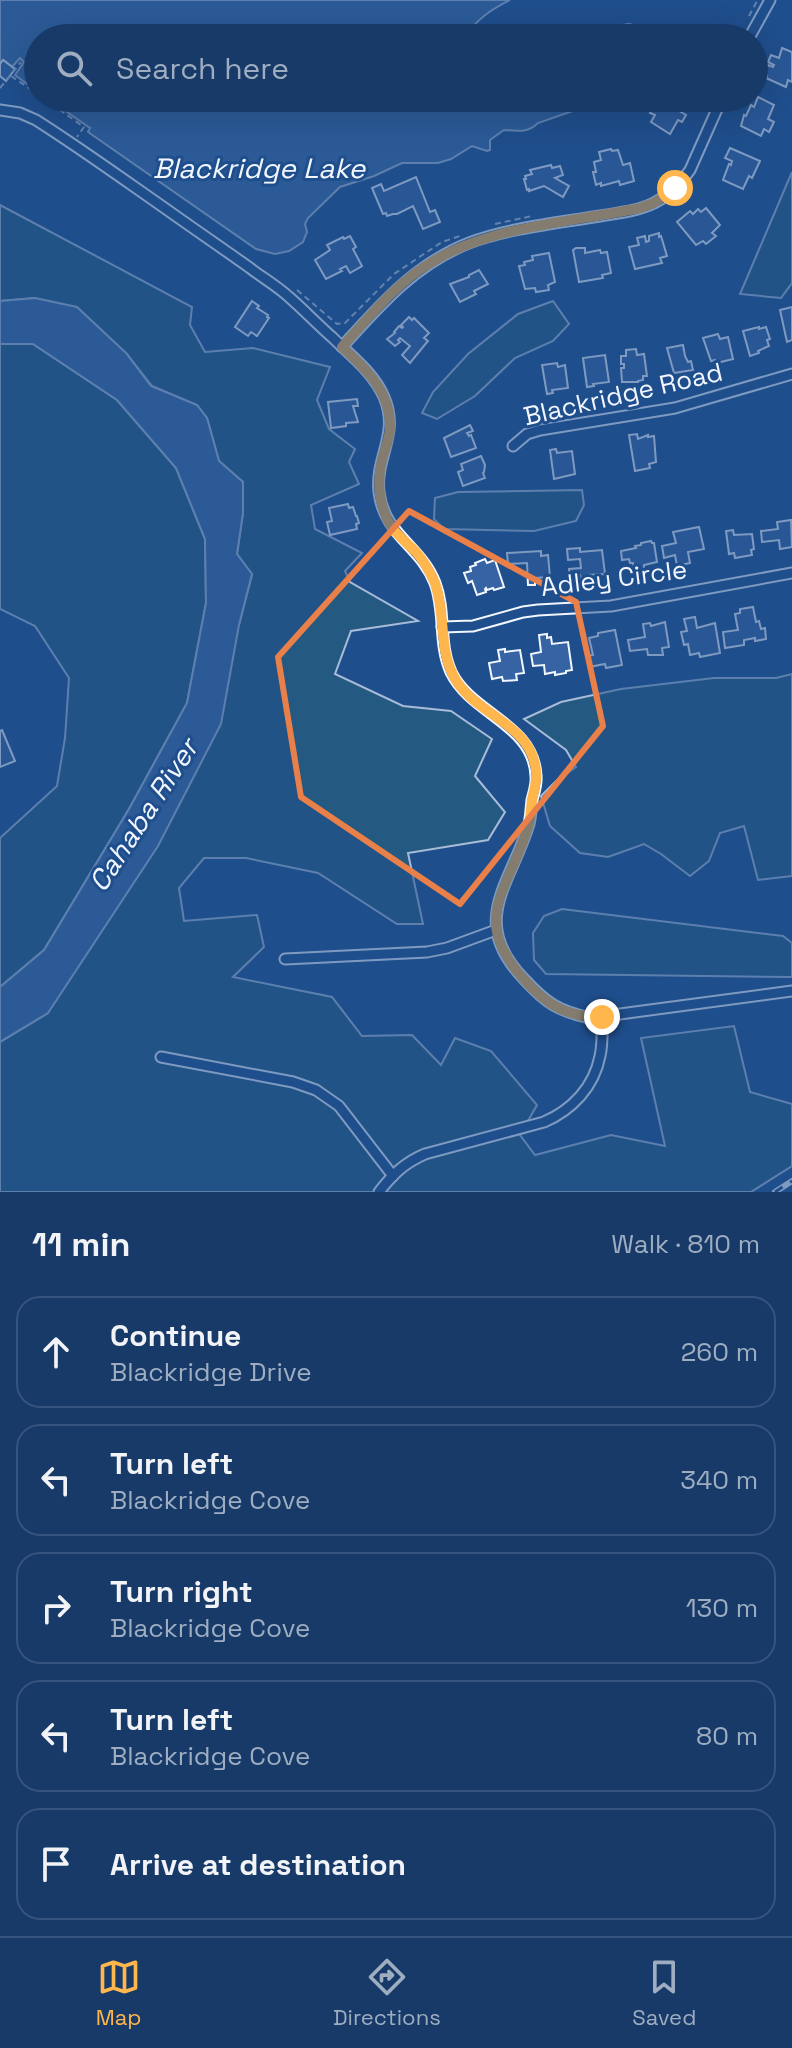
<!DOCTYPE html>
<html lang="en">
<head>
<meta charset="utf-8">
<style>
	:root { --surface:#173a69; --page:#244571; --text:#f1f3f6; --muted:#9eadc0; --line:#36547d; --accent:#ffb74d }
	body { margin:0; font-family:"Space Grotesk",sans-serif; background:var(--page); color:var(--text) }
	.stop { position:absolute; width:24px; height:24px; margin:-18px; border:6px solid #ffb74d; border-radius:50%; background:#fff }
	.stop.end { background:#ffb74d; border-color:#fff; box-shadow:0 2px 8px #0008 }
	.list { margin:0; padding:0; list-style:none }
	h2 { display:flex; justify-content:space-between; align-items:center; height:104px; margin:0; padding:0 32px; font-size:34px }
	h2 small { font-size:26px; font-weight:400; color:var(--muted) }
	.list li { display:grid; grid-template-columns:52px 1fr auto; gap:24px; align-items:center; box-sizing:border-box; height:112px; margin:0 16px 16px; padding:0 16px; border:2px solid var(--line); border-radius:24px }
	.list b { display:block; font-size:30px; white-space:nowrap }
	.list p { margin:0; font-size:26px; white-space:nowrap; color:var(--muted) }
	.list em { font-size:26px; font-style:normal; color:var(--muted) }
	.icon { flex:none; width:44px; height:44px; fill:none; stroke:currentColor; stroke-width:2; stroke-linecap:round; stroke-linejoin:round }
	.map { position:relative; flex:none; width:792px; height:1192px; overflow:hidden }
	.search { position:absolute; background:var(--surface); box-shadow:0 8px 32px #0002; left:24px; right:24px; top:24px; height:88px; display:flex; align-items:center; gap:20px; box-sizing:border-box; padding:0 28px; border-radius:44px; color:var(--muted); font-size:30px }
	.sheet { height:744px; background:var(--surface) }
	nav { display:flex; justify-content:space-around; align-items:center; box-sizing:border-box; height:112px; border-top:2px solid var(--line); background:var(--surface); font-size:22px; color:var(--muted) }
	nav a { display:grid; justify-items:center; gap:4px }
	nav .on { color:var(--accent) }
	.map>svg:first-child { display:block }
	.green { fill:#245a82; stroke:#a8bbd7; stroke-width:2 }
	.water { fill:#3b69a3; stroke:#a8bbd7; stroke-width:2 }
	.building { fill:#3563a3; stroke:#f2f6ff; stroke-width:2 }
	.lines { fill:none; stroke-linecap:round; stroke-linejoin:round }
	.street-casing { stroke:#f2f6ff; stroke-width:13 }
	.path { stroke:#b3c4dc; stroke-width:2; stroke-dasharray:6 4; stroke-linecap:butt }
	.street { stroke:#1f4e8c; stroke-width:9 }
	.rail-casing { stroke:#f2f6ff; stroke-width:6 }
	.rail { stroke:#1f4e8c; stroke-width:3; stroke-dasharray:9; stroke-linecap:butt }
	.route { stroke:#ffb74d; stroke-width:10 }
	.marked { fill:none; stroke:#ea8049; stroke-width:6; stroke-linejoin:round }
	.labels { text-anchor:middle; stroke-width:6; stroke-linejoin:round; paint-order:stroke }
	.street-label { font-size:26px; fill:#f2f6ff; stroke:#1f4e8c }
	.water-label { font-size:28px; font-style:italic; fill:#f2f6ff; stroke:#1f4e8c }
</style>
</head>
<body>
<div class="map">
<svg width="792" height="1192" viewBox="0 0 792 1192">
	<rect width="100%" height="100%" fill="#1f4e8c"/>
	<g class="green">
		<path d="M792,172V283L781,298L740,294Z"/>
		<path d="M0,205L192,307L190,325L205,352L253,348L330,367L317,400L329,429L355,449L349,462L359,484L311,505L315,529L362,553L345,571L350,582L418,621L351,631L335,674L403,706L451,711L492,739L475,776L505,812L488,840L408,853L423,924H397L318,873L246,858H204L179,888L184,921L257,915L264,947L233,977L332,997L362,1036L412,1035L441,1065L455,1038L491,1051L537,1105L520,1135L535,1155L611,1135L665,1146L641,1038L734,1026L750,1092L792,1104V1166L751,1192H0V1042L48,1013L239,625L252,575L237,554L243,513V482L219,461L207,418L197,405L152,386L126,353L35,298L0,301Z"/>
		<path d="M553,301L569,324L553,341L515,358L475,396L437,419L422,413L433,392L468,354L518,314Z"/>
		<path d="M0,344H33L117,400L176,468L205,539L206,603L187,703L129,809L44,950L0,987V838L57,786L65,738L69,678L35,626L0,609Z"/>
		<path d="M582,490L584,505L576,521L534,531L444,529L434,519L435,498L458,492Z"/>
		<path d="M792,674V876L758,880L744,826L720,833L709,861L690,876L661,854L644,844L608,857L580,853L550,826L541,796L555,782L576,767L566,750L524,719L561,702L621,689L714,678H776Z"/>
		<path d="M562,909L783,936L792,943V977L546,974L534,960L533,933L544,916Z"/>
	</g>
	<g class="water">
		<path d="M0,0H510C494,8 473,21 466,38H38V92L15,75L24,62L20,58L12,67L4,60L0,64Z"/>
		<path d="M629,24L639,27L651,38H537Z"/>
		<path d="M47,98H610L538,123C528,133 518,131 504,130L490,140V150L487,151L472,146L451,159L438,163H402L374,176L340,187L308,218L305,224L307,232L303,242L289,251L275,254L256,249L88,132L90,128Z"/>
		<path d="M35,298L77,307L126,353L151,386L197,405L207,418L219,461L243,482V513L237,554L252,574L239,625L221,724L158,846L48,1013L0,1042V987L44,950L129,809L187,703L206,603L205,539L176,468L117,400L33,344H0V301Z"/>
	</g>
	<g class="building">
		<path d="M782,48L792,52V82L788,80L786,87L766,78L767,76L764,75L768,65L773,67L774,65L768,62L771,55L779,58Z"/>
		<path d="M3,60L15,69L6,81L0,76V64Z"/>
		<path d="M758,97L774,105L768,119L774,122L769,132L764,129L761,136L741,126L744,115L746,116L751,105L754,107Z"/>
		<path d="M659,99L686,115L682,122L678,120L670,134L651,122L655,115L650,113Z"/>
		<path d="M730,148L760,161L752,178L749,176L743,189L723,180L729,164L731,165L732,161L725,158Z"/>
		<path d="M611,149L612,151L618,150L623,165L630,163L634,181L620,185L619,181L601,186V183L596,185L593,172H596L594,162L601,160L599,152Z"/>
		<path d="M551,165L552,168L560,166L563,175L555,178L569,186L563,197L544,186L529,191V189L527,190L524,179H526L525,176L532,174L530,170Z"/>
		<path d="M416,177L430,212L435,210L440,222L423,229L413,206L397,214H393L387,216L386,213L383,214L372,188L381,184L384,191Z"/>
		<path d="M706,208L720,225L712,233L716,236L706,244L703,241L696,245L677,222L690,211L693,214L698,209L701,212Z"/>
		<path d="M659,233V237L661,236L667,256L660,258L662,263L635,269L629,247L639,245L637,238L645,236L646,242L649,241V236Z"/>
		<path d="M350,236L356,247L353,249L362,266L350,273L346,266L340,269L342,271L326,279L315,260L330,250L327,245L343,237L344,239Z"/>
		<path d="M576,248H585V253L600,250L601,253L607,252L611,273L602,275L603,278L579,282L573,250Z"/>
		<path d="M549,253L555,282L548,285L549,290L536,292L535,288L525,289L519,266L525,265L524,262L533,260L532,256Z"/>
		<path d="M479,270L488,284L474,291L476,294L460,302L450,284L469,277V275Z"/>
		<path d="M252,301L259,306L257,308L268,315L267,317L269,318L257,336L251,332L248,336L235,327Z"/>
		<path d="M792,307V340L787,342L780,310Z"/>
		<path d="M409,317L412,320L414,318L429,333L424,338L428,341L410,363L402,355L410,346L400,338L398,340L400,342L395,346L387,339L395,333L394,332L399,326L402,328L403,327L401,325Z"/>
		<path d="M759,327V329L766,327L770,339L767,340L769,346L758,351L759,353L750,356L743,331Z"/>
		<path d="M718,334L720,339L728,337L733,359L721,362H716L715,360L711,361L703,338Z"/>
		<path d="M683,345L685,356L688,362L691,361L693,370L674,373L667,348Z"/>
		<path d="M636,349L637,355L644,354L647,376H643V380L638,381V382H622L621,368H624V364H621V356H626V350Z"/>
		<path d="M605,355L609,382L593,384L594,386L587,387L583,358Z"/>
		<path d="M557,363L558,367L565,365L568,388L552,390L553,393L547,394L542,365Z"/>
		<path d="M357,399L358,406H353L358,422L346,423V426L331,428L328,402Z"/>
		<path d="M470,425L473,431L467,433L469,436L471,435L476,448L451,457L444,438Z"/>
		<path d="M637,434L638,439L648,435V437L654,436L656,462L649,464L650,468L635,471L629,435Z"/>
		<path d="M556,449L557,453L572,451L575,474L554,479L550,450Z"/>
		<path d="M481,456L485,465L484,472L483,473L485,478L463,486L458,472L463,470L461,464Z"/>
		<path d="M348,504L349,508L353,507L356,516H357L359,523L356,524L357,529L330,535L327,522L332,521L329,508Z"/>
		<path d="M791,520L792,547L780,549L779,540L762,542L761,531L778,529L777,522Z"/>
		<path d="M699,527L704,549L688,552L690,563L677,566L675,555L664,558L662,546L676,543L673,532Z"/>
		<path d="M733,530L734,535L752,534L754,549L751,550L752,555L735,558L734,553L729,554L726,531Z"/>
		<path d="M651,541L652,543H654L657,562L644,565V573L641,574L640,571L635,572L633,563H630L629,559L622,560L621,551L636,548L635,546L641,545V543Z"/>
		<path d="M580,548V552L602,550L605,574L588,575L589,578L581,579L580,575H577L578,580L570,581L569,569L581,568L580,559L568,560L567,549Z"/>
		<path d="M541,551V556L548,555L550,577L535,578V585H528L527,563L508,564L507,553Z"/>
		<path d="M485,559L487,563L495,560L504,587L494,590L493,588L487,590L486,588L485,589L486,592L477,595L472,581L468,583L464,573L471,571L470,567L476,565L475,563Z"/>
		<path d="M753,607L756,622L759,621L761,629L765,628L766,639L755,641V638L744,640V645L725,648L723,632L738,630L735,614L740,613V609Z"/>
		<path d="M695,617L697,628L715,623L720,653L700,657L699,653L690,655L688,644L684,645L681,632L687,631L684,619Z"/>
		<path d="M665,622L669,647L662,648L663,655H648L647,649L630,651L628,640L645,637L643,624L650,623L651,626Z"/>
		<path d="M615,630L622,665L606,668L605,664L589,667L587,656L593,655L589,638L598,636V633Z"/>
		<path d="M547,634V638L551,637L552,644L568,642L572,670L566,671V673L555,675V672L545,674L544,665L533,666L531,654L541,652L539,635Z"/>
		<path d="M505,649V652L520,650L524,673L516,674L517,680L503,681L502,677L492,679L489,663L500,661L498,650Z"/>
		<path d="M2,730L15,761L0,767V731Z"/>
	</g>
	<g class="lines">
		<g class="street-casing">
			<g id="street">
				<path d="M749,38L770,0"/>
				<path d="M0,110L20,113L36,120C80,148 123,179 166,209C194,229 222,248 250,268C263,278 277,286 289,297C304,310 318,325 333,338C352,357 373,372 384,397C400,434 375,457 379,492C384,535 421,546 435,583C446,612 438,643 451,672C471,714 534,724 536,776C537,784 534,792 532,800C531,808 531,816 529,824C511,884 468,921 524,979C546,1003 558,1011 590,1018L792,991"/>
				<path d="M342,347C379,306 415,264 469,243C509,228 558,223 600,216C618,213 638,211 654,203C669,196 680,184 690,170L722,98"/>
				<path d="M513,446L527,434L540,430L675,408L792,374"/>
				<path d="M442,627L473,626L523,612L538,610L611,606L792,573"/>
				<path d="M285,959L427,952L447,948L496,930"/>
				<path d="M161,1057L293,1082L316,1090L339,1106L393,1176"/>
				<path d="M379,1192C392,1175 404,1163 425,1154L544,1122C572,1110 594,1087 600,1056C603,1044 602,1029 602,1017"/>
			</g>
		</g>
		<g class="path">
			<path d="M749,16L757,1"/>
			<path d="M11,76L38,94"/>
			<path d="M0,88L21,62"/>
			<path d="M43,98L84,127L77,137"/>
			<path d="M495,224L532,216"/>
			<path d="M297,290L337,324L345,323L394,274L442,242L463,235"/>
		</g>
		<use href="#street" class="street"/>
		<g class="rail-casing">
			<path id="rail" d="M775,1192L792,1181"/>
		</g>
		<use href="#rail" class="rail"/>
	</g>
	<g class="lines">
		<path class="route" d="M602,1017C574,1018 551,1008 532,988C465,920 508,895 529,824C531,816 531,808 532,800C535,787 538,777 535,764C526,724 478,714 457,682C437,651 447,617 435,583C430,572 424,561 416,552C406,542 395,534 388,521C378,500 377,478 383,456C386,447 390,437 390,427C391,392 365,368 342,347C370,316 396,283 432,262C490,226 573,222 640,208L654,203L675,188"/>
	</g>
	<path d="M0 0H792V1192H0ZM409,511L576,602L603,726L460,904L301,797L278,657Z" fill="#1f4e8c" fill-opacity=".55" fill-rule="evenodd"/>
	<path class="marked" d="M409,511L576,602L603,726L460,904L301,797L278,657Z"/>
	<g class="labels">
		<g class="street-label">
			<text transform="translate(623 394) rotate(-13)" y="9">Blackridge Road</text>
			<text transform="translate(614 578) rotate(-7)" y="9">Adley Circle</text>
		</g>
		<g class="water-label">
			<text x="259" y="178">Blackridge Lake</text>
			<text transform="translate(143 815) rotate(-57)" y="10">Cahaba River</text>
		</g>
	</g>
</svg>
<div class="stop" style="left:675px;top:188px"></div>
<div class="stop end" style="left:602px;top:1017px"></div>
<div class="search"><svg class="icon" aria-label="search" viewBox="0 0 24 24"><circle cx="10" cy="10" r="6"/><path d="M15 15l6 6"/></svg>Search here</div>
</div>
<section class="sheet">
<h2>11 min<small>Walk · 810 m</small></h2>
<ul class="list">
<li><svg class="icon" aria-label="ahead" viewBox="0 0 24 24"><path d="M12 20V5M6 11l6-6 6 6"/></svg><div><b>Continue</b><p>Blackridge Drive</p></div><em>260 m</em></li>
<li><svg class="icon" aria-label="left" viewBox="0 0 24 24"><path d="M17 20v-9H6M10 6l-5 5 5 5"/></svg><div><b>Turn left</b><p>Blackridge Cove</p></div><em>340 m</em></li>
<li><svg class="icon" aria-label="right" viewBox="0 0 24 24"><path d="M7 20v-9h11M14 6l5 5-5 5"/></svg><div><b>Turn right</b><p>Blackridge Cove</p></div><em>130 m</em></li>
<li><svg class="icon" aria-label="left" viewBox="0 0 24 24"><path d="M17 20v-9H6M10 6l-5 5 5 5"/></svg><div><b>Turn left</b><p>Blackridge Cove</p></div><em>80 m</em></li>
<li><svg class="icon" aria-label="arrive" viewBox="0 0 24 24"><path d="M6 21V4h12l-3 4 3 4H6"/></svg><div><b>Arrive at destination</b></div></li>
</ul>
</section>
<nav>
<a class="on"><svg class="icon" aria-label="map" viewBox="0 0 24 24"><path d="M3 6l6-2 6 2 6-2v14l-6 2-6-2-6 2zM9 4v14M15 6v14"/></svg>Map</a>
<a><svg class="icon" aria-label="directions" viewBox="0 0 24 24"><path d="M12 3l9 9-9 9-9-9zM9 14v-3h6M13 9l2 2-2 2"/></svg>Directions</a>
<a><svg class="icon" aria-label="saved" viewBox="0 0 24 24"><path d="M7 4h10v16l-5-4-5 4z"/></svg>Saved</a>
</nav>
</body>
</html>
